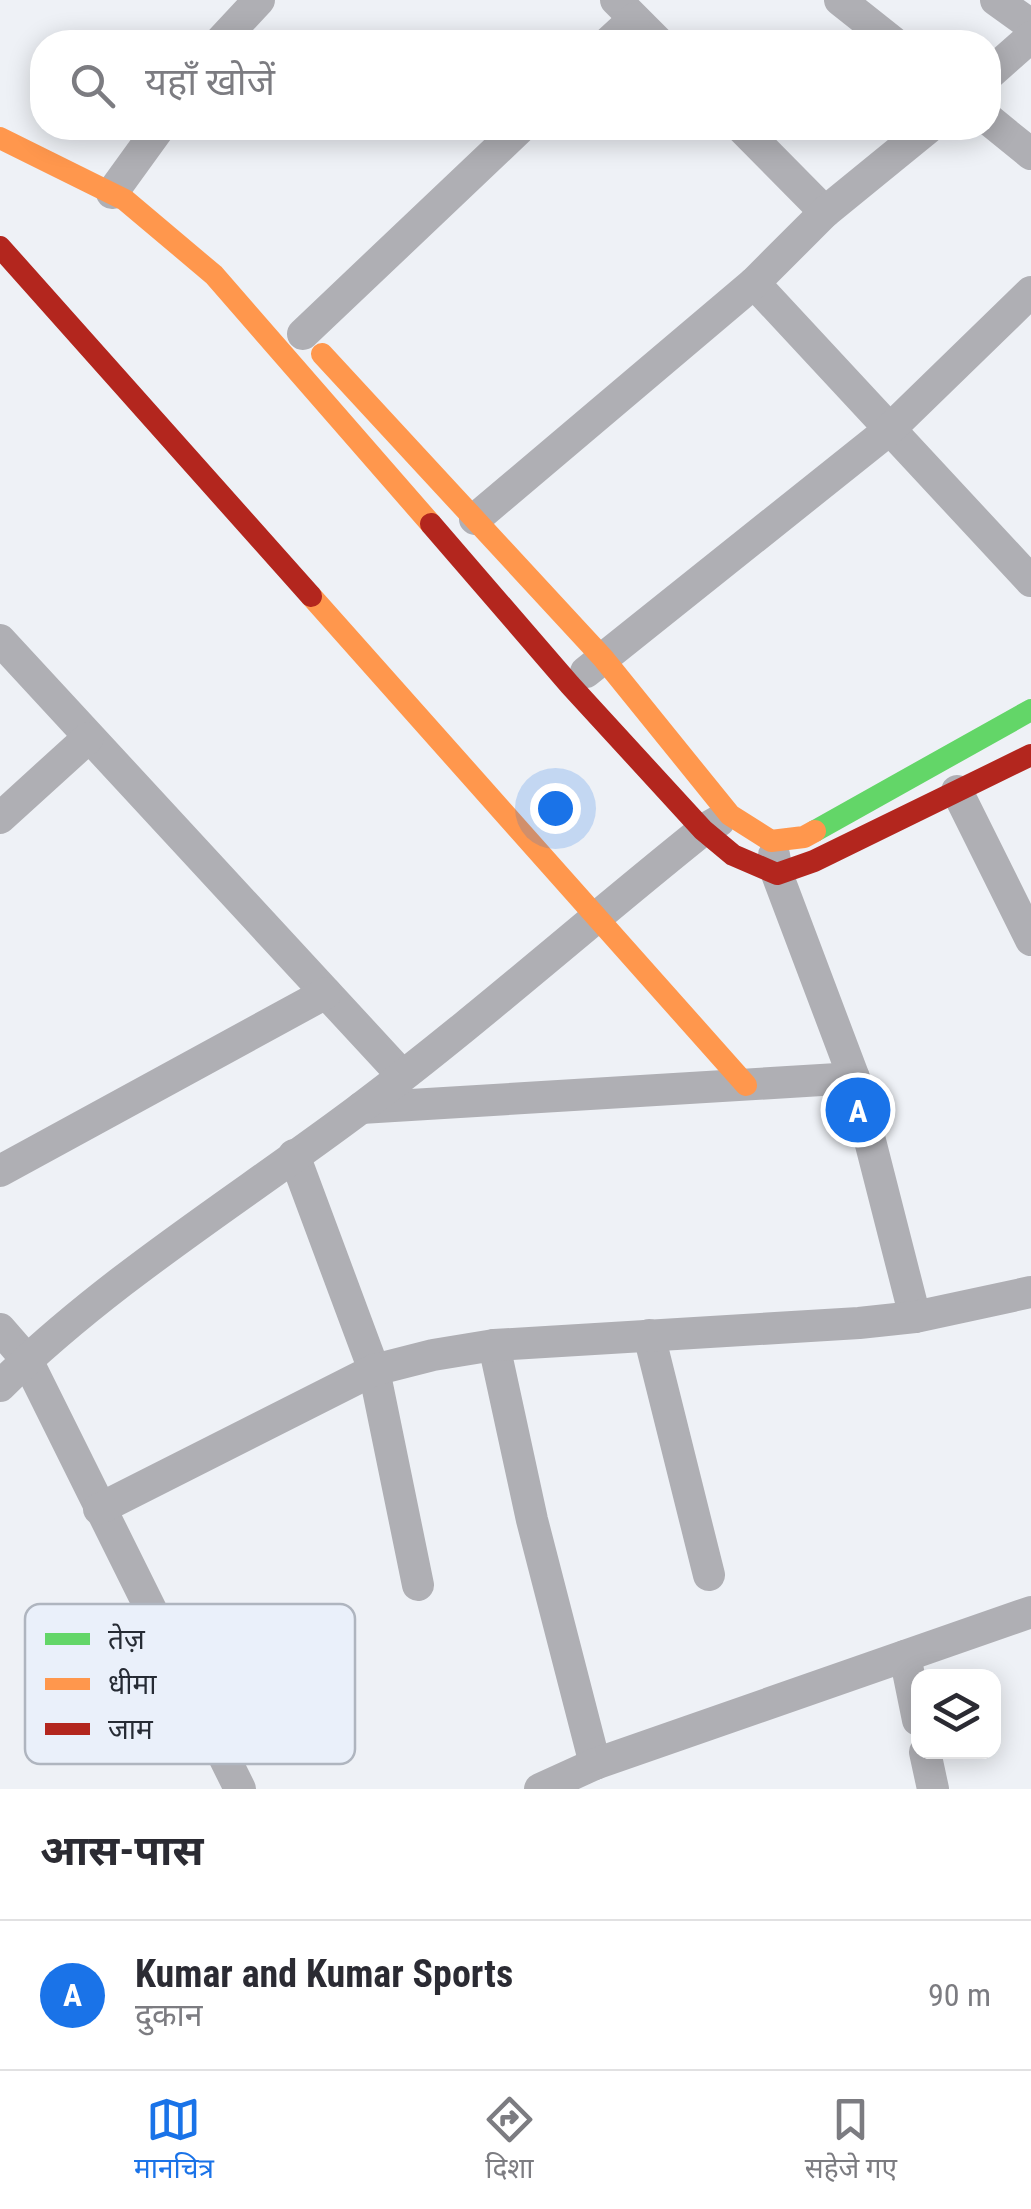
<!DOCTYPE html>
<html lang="hi">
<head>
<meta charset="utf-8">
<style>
	:root { --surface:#fff; --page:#f2f2f3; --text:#2b2b33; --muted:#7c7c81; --line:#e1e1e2; --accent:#1a73e8 }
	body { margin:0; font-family:"Roboto Condensed","Noto Sans Devanagari",sans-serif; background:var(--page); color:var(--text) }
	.controls { position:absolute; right:30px; bottom:30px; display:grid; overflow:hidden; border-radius:20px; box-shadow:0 5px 25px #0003 }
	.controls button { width:90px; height:90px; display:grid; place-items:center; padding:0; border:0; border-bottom:2px solid var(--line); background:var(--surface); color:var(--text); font:50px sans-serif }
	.you { position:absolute; left:555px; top:808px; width:35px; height:35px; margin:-25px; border:8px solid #fff; border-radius:50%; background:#1a73e8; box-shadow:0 0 0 15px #1a73e833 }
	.badge { display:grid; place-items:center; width:65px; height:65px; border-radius:50%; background:var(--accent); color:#fff; font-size:32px; font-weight:700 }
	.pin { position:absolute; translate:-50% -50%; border:5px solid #fff; box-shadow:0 2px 10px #0006 }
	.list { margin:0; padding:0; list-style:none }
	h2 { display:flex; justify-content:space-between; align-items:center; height:130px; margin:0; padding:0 40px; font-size:42px }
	h2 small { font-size:32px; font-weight:400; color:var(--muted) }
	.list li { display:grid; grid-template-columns:65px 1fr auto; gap:30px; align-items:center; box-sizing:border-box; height:150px; padding:0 40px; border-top:2px solid var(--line) }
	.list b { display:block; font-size:38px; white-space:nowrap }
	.list p { margin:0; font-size:32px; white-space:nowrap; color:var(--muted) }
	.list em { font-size:32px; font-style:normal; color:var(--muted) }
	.icon { flex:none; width:55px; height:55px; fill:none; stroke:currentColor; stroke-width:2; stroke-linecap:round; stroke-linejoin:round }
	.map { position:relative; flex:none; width:1031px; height:1789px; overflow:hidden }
	.search { position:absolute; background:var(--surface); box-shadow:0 5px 25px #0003; left:30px; right:30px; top:30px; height:110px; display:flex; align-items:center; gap:25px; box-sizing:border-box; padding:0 35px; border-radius:40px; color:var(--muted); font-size:38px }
	.sheet { height:280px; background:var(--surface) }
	nav { display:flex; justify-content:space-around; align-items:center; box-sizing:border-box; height:140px; border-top:2px solid var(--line); background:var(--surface); font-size:28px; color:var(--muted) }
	nav a { display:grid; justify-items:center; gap:5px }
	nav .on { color:var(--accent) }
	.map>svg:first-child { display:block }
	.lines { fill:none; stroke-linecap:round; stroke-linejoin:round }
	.street { stroke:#afafb4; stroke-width:32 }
	.fast { stroke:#63d668; stroke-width:22 }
	.slow { stroke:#ff974d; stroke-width:22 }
	.jam { stroke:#b3261e; stroke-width:22 }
	.key { fill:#eaf0fa; stroke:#afb5bf; stroke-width:2.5 }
	.key-label { font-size:28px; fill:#262b34 }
</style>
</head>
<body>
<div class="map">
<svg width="1031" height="1789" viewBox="0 0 1031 1789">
	<rect width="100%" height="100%" fill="#eef1f6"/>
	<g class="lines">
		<g class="street">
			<path d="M616,0L658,42"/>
			<path d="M840,0L893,42"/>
			<path d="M996,0L1031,25"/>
			<path d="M220,42L259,0"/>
			<path d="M609,42L634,19"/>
			<path d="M988,75L1031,37"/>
			<path d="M988,119L1031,154"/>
			<path d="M742,128L825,212"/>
			<path d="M112,193L159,128"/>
			<path d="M754,283L1031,581"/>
			<path d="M303,334L520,128"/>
			<path d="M475,519L754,283L825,212L928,128"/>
			<path d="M0,640L402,1075"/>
			<path d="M586,672L889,430L1031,292"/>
			<path d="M957,791L1031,940"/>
			<path d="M0,818L88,738"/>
			<path d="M774,855L777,874L854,1078"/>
			<path d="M361,1108L854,1078L915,1317"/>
			<path d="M294,1155L374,1370L418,1585"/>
			<path d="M0,1171L326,993"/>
			<path d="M0,1329L27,1360L240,1789"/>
			<path d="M649,1335L709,1575"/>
			<path d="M494,1345L532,1520L595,1764"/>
			<path d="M0,1386C109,1279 240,1199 361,1108C478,1020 589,921 703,830L719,821"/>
			<path d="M99,1509L374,1370L433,1355L494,1345L859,1323L915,1317L1031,1292"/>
			<path d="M905,1656L918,1720"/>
			<path d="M925,1752L933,1789"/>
			<path d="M540,1789L595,1764L1031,1612"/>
		</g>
		<path class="fast" d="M815,831L1031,710"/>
		<g class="slow">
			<path d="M0,138L125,200L214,275L431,524"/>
			<path d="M322,354L603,658L730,815L771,841L804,837L815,831"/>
			<path d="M311,596L746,1085"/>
		</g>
		<g class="jam">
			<path d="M0,247L311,596"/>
			<path d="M431,524L570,685L703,830L733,855L777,874L814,861L1031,755"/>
		</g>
	</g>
	<rect x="25" y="1604" width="330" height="160" rx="15" class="key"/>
	<rect x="45" y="1633" width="45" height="12" fill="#63d668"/>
	<rect x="45" y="1678" width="45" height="12" fill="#ff974d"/>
	<rect x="45" y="1723" width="45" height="12" fill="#b3261e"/>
	<g class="key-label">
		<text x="108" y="1649">तेज़</text>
		<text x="108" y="1694">धीमा</text>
		<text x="108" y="1739">जाम</text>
	</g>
</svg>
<div class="controls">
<button><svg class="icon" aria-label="layers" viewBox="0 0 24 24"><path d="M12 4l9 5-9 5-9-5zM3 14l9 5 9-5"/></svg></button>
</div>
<div class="you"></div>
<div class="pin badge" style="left:858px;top:1110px">A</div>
<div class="search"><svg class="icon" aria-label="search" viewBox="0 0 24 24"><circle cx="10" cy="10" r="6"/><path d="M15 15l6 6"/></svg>यहाँ खोजें</div>
</div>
<section class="sheet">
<h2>आस-पास<small></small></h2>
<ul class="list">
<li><span class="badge">A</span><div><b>Kumar and Kumar Sports</b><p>दुकान</p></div><em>90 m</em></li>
</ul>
</section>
<nav>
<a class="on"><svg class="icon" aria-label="map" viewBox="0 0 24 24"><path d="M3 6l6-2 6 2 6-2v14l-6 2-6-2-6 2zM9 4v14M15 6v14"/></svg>मानचित्र</a>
<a><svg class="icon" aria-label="directions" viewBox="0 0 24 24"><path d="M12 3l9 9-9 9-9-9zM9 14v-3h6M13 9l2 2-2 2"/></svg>दिशा</a>
<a><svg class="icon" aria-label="saved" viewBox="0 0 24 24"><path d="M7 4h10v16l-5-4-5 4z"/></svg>सहेजे गए</a>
</nav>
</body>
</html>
